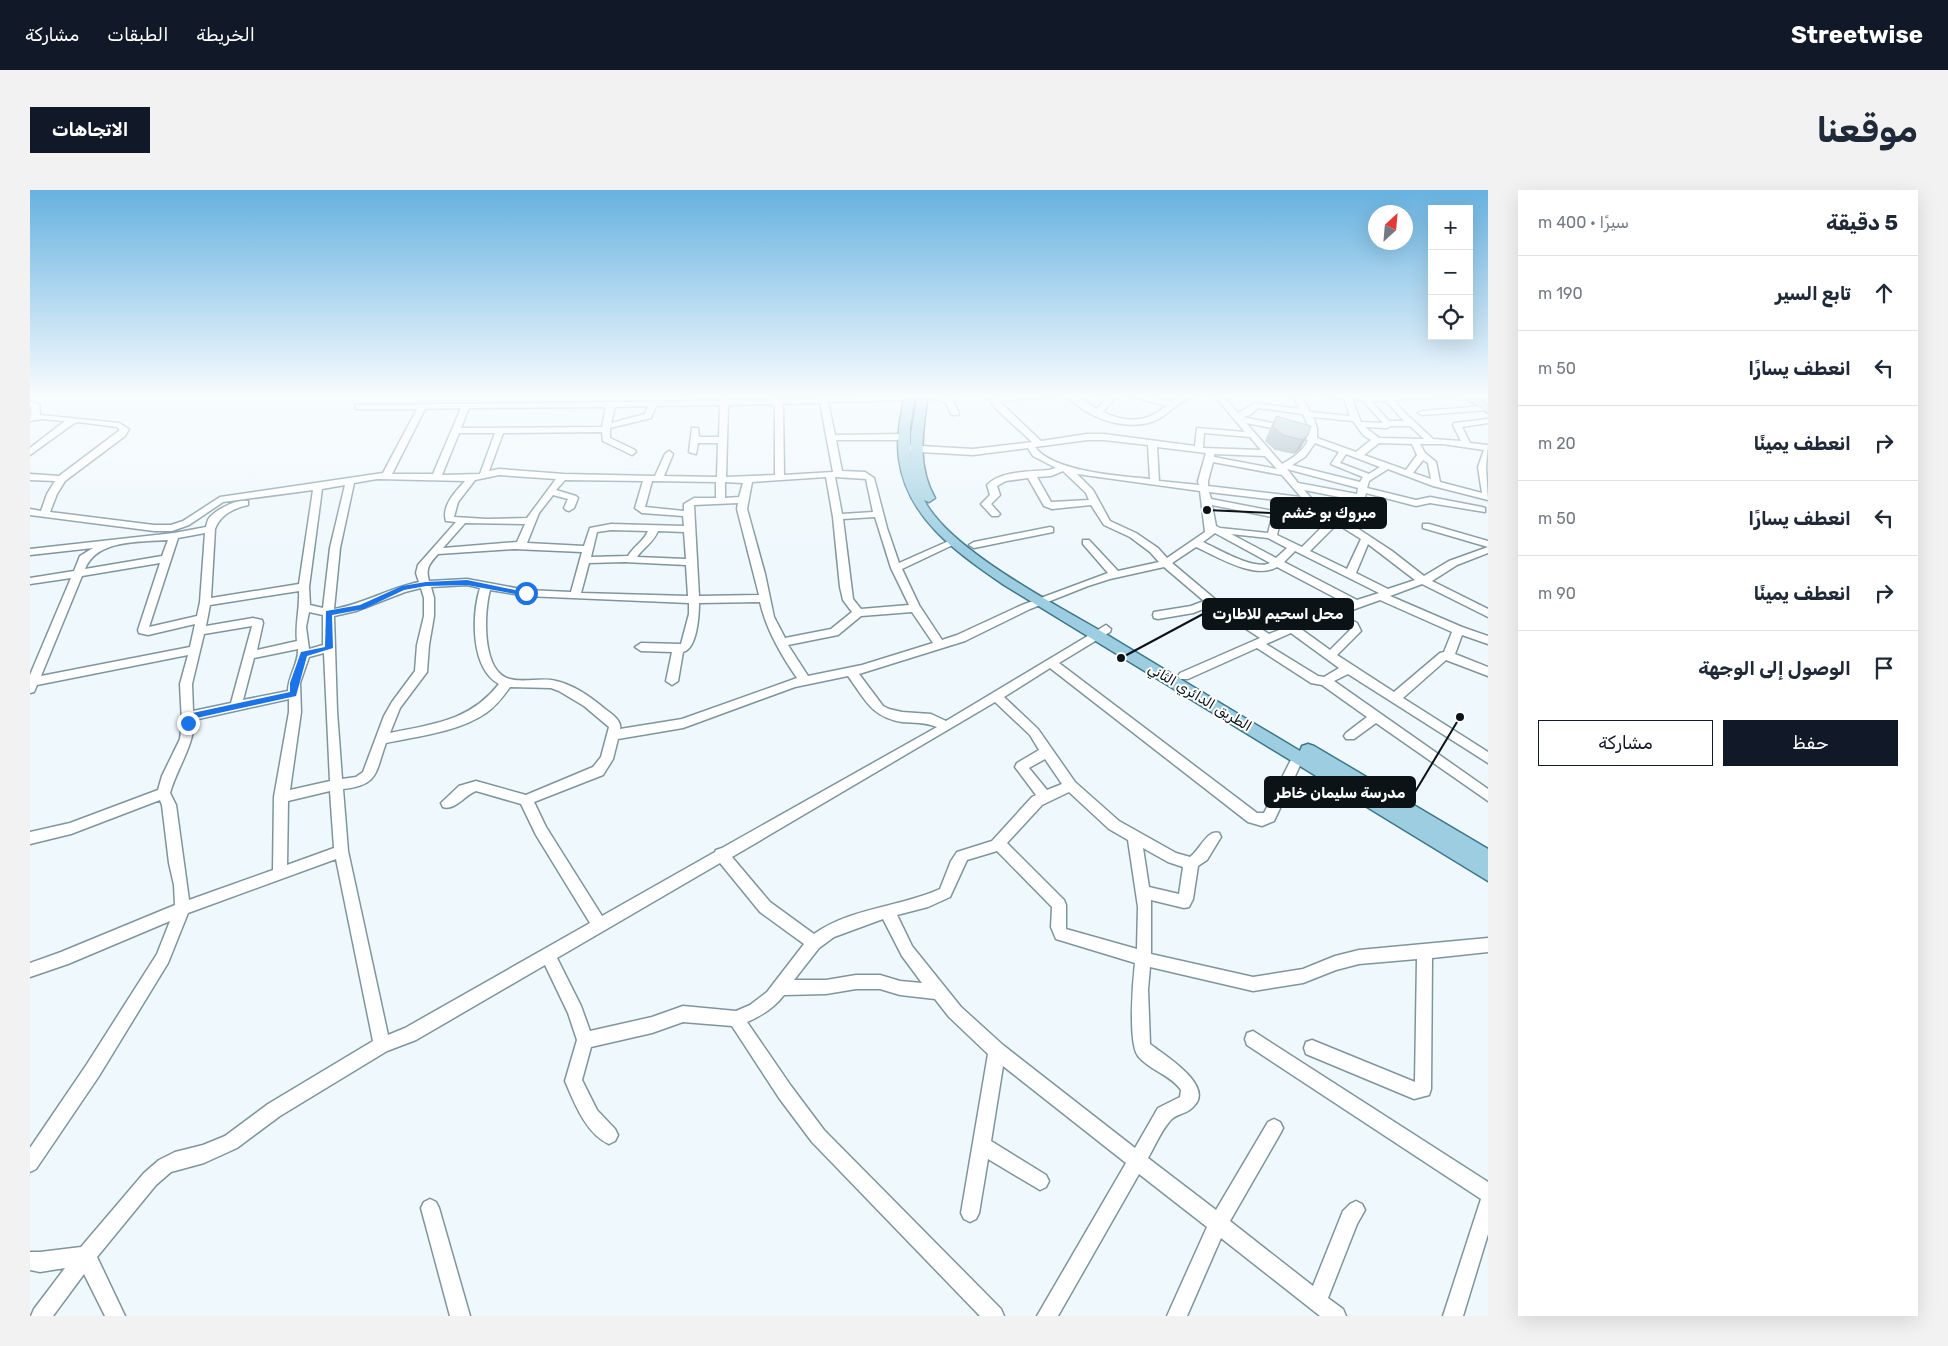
<!DOCTYPE html>
<html lang="ar">
<head>
<meta charset="utf-8">
<style>
	:root { --surface:#fff; --page:#f2f2f3; --text:#1f2937; --muted:#747a83; --line:#e0e1e3; --accent:#111827 }
	body { margin:0; font-family:Rubik,"Noto Sans Arabic",sans-serif; background:var(--page); color:var(--text); direction:rtl }
	.controls { position:absolute; right:15px; top:15px; display:grid; overflow:hidden; border-radius:0px; box-shadow:0 5px 20px #0002 }
	.controls button { width:45px; height:45px; display:grid; place-items:center; padding:0; border:0; border-bottom:1px solid var(--line); background:var(--surface); color:var(--text); font:25px sans-serif }
	.compass { position:absolute; left:1338px; top:15px; width:45px; height:45px; border-radius:50%; background:var(--surface); box-shadow:0 5px 20px #0002; rotate:26deg }
	.stop { position:absolute; width:15px; height:15px; margin:-11px; border:4px solid #1a73e8; border-radius:50%; background:#fff }
	.stop.end { background:#1a73e8; border-color:#fff; box-shadow:0 1px 5px #0008 }
	.list { margin:0; padding:0; list-style:none }
	h2 { display:flex; justify-content:space-between; align-items:center; height:65px; margin:0; padding:0 20px; font-size:21px }
	h2 small { font-size:16px; font-weight:400; color:var(--muted) }
	.list li { display:grid; grid-template-columns:32px 1fr auto; gap:15px; align-items:center; box-sizing:border-box; height:75px; padding:0 20px; border-top:1px solid var(--line) }
	.list b { display:block; font-size:19px; white-space:nowrap }
	.list em { font-size:16px; font-style:normal; color:var(--muted) }
	.actions { display:flex; gap:10px; padding:15px 20px }
	.actions a { flex:1; padding:11px 0; border:1px solid var(--accent); border-radius:0px; text-align:center; font-size:18px; color:var(--accent) }
	.actions .main { background:var(--accent); color:#fff }
	.icon { flex:none; width:28px; height:28px; fill:none; stroke:currentColor; stroke-width:2; stroke-linecap:round; stroke-linejoin:round }
	.map { position:relative; flex:none; width:1458px; height:1126px; overflow:hidden; direction:ltr; border-radius:0px }
	header { display:flex; align-items:center; gap:30px; box-sizing:border-box; height:70px; padding:0 25px; background:var(--accent); color:#fff }
	header strong { font-size:24px }
	nav { display:flex; gap:28px; margin-inline-start:auto; font-size:18px }
	.intro { display:flex; align-items:center; justify-content:space-between; box-sizing:border-box; height:120px; padding:0 30px }
	h1 { margin:0; font-size:35px }
	.button { padding:12px 22px; border-radius:0px; background:var(--accent); color:#fff; font-size:18px; font-weight:700 }
	main { display:flex; gap:30px; padding:0 30px }
	aside { flex:1; background:var(--surface); border-radius:0px; box-shadow:0 5px 20px #0002 }
	.map>svg:first-child { display:block }
	.lines { fill:none; stroke-linecap:round; stroke-linejoin:round }
	.minor-casing { stroke:#7f959e; stroke-width:3 }
	.major-casing { stroke:#3e768c; stroke-width:3 }
	.minor { fill:#fff; fill-rule:evenodd }
	.major { fill:#9ccde0; fill-rule:evenodd }
	.wall { fill:#96aab3 }
	.shaded-wall { fill:#7a8b92 }
	.building { fill:#afc6d0; stroke:#7a8b92 }
	.route { fill:#1a73e8 }
	.labels { text-anchor:middle; stroke-width:4; stroke-linejoin:round; paint-order:stroke }
	.street-label { font-size:14px; fill:#0b1317; stroke:#fff }
	.leader { fill:none; stroke:#0b1317; stroke-width:2 }
	.callout-dot { fill:#0b1317; stroke:#fff; stroke-width:2 }
	.callout { fill:#0b1317; stroke:#0b1317; stroke-width:2 }
	.callout-label { font-size:15px; text-anchor:middle; font-weight:bold; fill:#fff }
</style>
</head>
<body>
<header>
<strong>Streetwise</strong>
<nav><a>الخريطة</a><a>الطبقات</a><a>مشاركة</a></nav>
</header>
<div class="intro"><h1>موقعنا</h1><a class="button">الاتجاهات</a></div>
<main>
<aside>
<h2>5 دقيقة<small>سيرًا · 400 m</small></h2>
<ul class="list">
<li><svg class="icon" aria-label="ahead" viewBox="0 0 24 24"><path d="M12 20V5M6 11l6-6 6 6"/></svg><div><b>تابع السير</b></div><em>190 m</em></li>
<li><svg class="icon" aria-label="left" viewBox="0 0 24 24"><path d="M17 20v-9H6M10 6l-5 5 5 5"/></svg><div><b>انعطف يسارًا</b></div><em>50 m</em></li>
<li><svg class="icon" aria-label="right" viewBox="0 0 24 24"><path d="M7 20v-9h11M14 6l5 5-5 5"/></svg><div><b>انعطف يمينًا</b></div><em>20 m</em></li>
<li><svg class="icon" aria-label="left" viewBox="0 0 24 24"><path d="M17 20v-9H6M10 6l-5 5 5 5"/></svg><div><b>انعطف يسارًا</b></div><em>50 m</em></li>
<li><svg class="icon" aria-label="right" viewBox="0 0 24 24"><path d="M7 20v-9h11M14 6l5 5-5 5"/></svg><div><b>انعطف يمينًا</b></div><em>90 m</em></li>
<li><svg class="icon" aria-label="arrive" viewBox="0 0 24 24"><path d="M6 21V4h12l-3 4 3 4H6"/></svg><div><b>الوصول إلى الوجهة</b></div></li>
</ul>
<div class="actions"><a class="main">حفظ</a><a>مشاركة</a></div>
</aside>
<div class="map">
<svg width="1458" height="1126" viewBox="0 0 1458 1126">
	<rect width="100%" height="100%" fill="#eff8fc"/>
	<g class="lines">
		<g class="minor-casing">
			<g id="minor">
				<path d="M691,204H699V210L740,209V206L743,204H747L748,209L789,208L788,204H796L797,208L907,205L921,208L929,223L928,225H922L915,212L907,209L798,212L805,245L873,244L877,247L873,250H806L812,281L835,282L844,288L857,338L869,373L921,350L924,349L929,352L872,379L889,415L912,450L927,445L992,415L1078,383L1053,354V350H1059L1088,381L1129,372L1120,362L1100,347L1074,335L1061,315L1022,319L1014,316L998,288L976,291L967,296L970,305L961,314L970,324L968,326H962L951,314L960,305L957,295C971,280 1001,282 1019,280L1026,278L1003,266L998,258L943,265L873,261L869,258L873,255L943,259L1002,252L965,218L960,210C973,200 1016,204 1033,204L1029,206L969,211L1011,251L1057,244H1074L1165,256L1167,238L1215,242L1183,204H1191L1208,223L1226,213L1270,219L1262,204H1270L1280,222L1320,226L1314,208L1296,206L1292,204L1346,207L1353,206V204H1359L1361,206L1432,204L1428,206L1364,210L1372,220L1403,249L1431,251L1423,235L1424,233L1458,229V233L1432,237L1440,253L1458,255L1456,277L1458,310L1403,296L1358,279L1339,291L1337,298L1386,310L1400,307L1452,317L1455,318V322L1400,313L1386,316L1336,303L1327,338L1362,361L1394,386L1419,371L1458,357L1393,338V334H1399L1458,351V363L1427,375L1402,391L1458,419V427L1392,394L1360,406L1432,437L1458,446V454L1432,445L1425,464L1458,477V486L1416,470L1373,508L1458,562V573L1318,484L1304,491L1458,599V611L1346,533L1324,549H1316L1314,546L1316,543L1337,527L1292,495L1281,493L1227,458L1158,489H1150L1148,486L1150,483L1230,448L1181,416L1163,423L1128,429L1124,428L1123,425L1124,422L1161,416L1174,411L1134,377L1080,389L1058,396L1000,419L935,451L829,484L853,516L859,519L872,522L901,524L916,531L1076,435L1081,439L1080,442L1029,473L1227,623H1234L1264,564H1272L1274,567L1244,631L1232,636L1218,632L1020,478L974,507L1008,539L1045,592L1089,631L1146,663L1160,667C1170,660 1177,639 1189,643L1191,647L1177,670L1168,676L1163,709L1159,717L1154,718L1121,710V764L1223,787L1273,779L1305,766L1329,760L1458,748V762L1402,768L1401,899L1399,905L1384,909L1276,864L1274,858L1276,852L1282,850L1385,892L1387,769L1329,774L1306,780L1273,793L1223,801L1120,777L1118,799L1120,854C1134,865 1186,896 1163,917C1157,924 1145,924 1140,931C1131,941 1125,956 1118,968L1186,1020L1238,932L1244,929L1250,932L1253,938L1250,944L1200,1031L1283,1096L1313,1021L1320,1014L1326,1011L1332,1014L1335,1020L1327,1034L1298,1108L1313,1119L1316,1126H1290L1191,1048L1157,1126H1137L1177,1037L1109,984L1028,1126H1007L1096,973L973,876L961,951L1016,985L1019,991L1016,997L1010,1000L958,969L949,1023L946,1029L940,1032L934,1029L931,1023L958,864L919,827L905,809L870,805L850,799H826L796,804L754,805C744,818 731,826 717,832L761,896L794,940L971,1119L974,1126H950L782,952L749,908L702,836L653,832L622,843L561,857L552,890L567,920L585,939L588,945L585,951L579,954C556,944 544,912 535,891L547,850L538,823L515,775L386,850L357,861L250,926L207,958L174,973L141,982L126,995L67,1067L95,1126H75L54,1084L23,1126H1L4,1119L35,1078L10,1082L0,1080V1062H10L51,1057L114,983L129,970L145,962L173,955L195,946L238,914L343,851L306,669L158,723L138,773L69,886L6,979L0,982V958L57,874L127,764L140,731L38,774L0,787V773L31,762L145,715L144,695L139,673L132,615L130,610L41,644L0,654V642L40,633L128,600L132,586L150,549L152,533L150,494L158,465L7,495L4,502L0,503V485L41,388L0,394V388L44,381L50,366L63,358L0,365V359L144,343L176,337C177,333 178,328 181,326C189,318 207,309 218,311V315C204,318 190,325 185,339L181,408L269,394L283,300L193,312L159,335L142,341H124L0,325V319L11,321L17,304L25,291L0,290V284L29,286L90,240L87,237L48,232L43,234L0,265V258L35,231L11,229L0,231L2,217H0V212L9,214L10,225L89,233L99,239L95,246L35,291L27,304L20,322L124,335H141L153,331L190,307L353,283L387,219H326V215H329L691,211ZM1322,209L1332,210L1353,233L1331,232ZM1341,211H1356L1374,231H1359ZM790,213L803,282L754,285L753,216L751,214ZM742,214L745,217V285L696,287L698,215ZM690,215L689,247H669L668,238H662L659,262L666,264L668,253H688L687,287L634,286L643,264L639,261L635,264L625,286L534,284L469,279L459,281L473,243L572,242L573,251L602,265L606,262L605,260L580,248V238L621,228L626,216ZM618,216L615,224L581,233L585,217ZM576,217L572,237L431,238L439,218ZM431,218L403,284H362L395,219ZM1228,218L1273,224L1279,238V245L1252,235L1213,227L1220,225ZM1283,227L1323,231L1333,245L1341,250L1326,262L1287,248V238ZM1216,233L1247,239L1278,250C1273,262 1262,268 1252,274ZM1361,236H1380L1394,249L1349,248L1335,237L1357,238ZM429,243H465L450,284L412,285ZM1174,243L1220,247L1231,260L1173,258ZM1057,250H1074L1118,255L1120,289C1091,286 1023,282 1005,257ZM1285,253L1309,262L1301,274L1333,287L1330,292L1262,275L1275,267ZM1349,253L1382,254L1387,265L1376,280L1334,265ZM1390,254H1413L1454,260L1448,277L1452,303L1410,292L1406,272L1395,263ZM1127,257L1176,263L1168,291L1169,295L1129,291ZM1184,264L1235,266L1247,279L1184,267ZM1316,264L1350,277L1339,284L1310,273ZM1393,270L1398,273L1401,289L1383,283ZM1183,272L1252,285L1271,307L1178,296V291ZM1257,279L1328,298L1327,304L1268,293ZM1033,281L1056,303L1059,310L1021,312L1007,287L1021,286ZM1047,284L1170,301L1175,342L1137,368L1128,358L1106,343L1080,331L1063,300ZM469,285L526,289L497,328L457,329L424,327L428,312L445,290ZM796,287L803,327L810,397L813,410L822,422L801,439L755,448L744,427L735,384L717,319L722,292ZM805,287L836,289L843,322L812,324ZM347,289L435,291C426,301 411,316 416,331L426,332L388,375L386,383L389,392C359,398 334,414 304,419L310,358L324,293ZM535,290L613,291L605,318L612,323L653,326L654,336L581,334L560,338L554,356L497,353L509,323L523,305L538,309L534,318L536,320L539,321L544,318L548,308L546,306L526,300ZM622,291L686,292V308H664L654,314V321L615,317ZM695,292L713,293L709,307L695,308ZM315,295L300,358L293,418L280,415L279,397L292,299ZM1274,300L1325,310L1319,333L1282,309ZM1179,302L1246,310L1243,321L1181,309ZM1255,311L1277,313L1300,329L1272,357L1247,345ZM708,313L707,319L729,405L669,406L664,315ZM1182,315L1242,327L1238,343L1190,338L1186,336ZM845,327L861,378L879,415L831,419L823,409L813,329ZM435,333L495,334L487,352L413,358ZM1307,334L1331,349L1317,379L1280,361ZM581,340L618,341C614,351 604,356 598,366L561,367L567,342ZM628,341L654,342L656,369L607,367C614,357 623,353 628,341ZM175,343L170,412L167,426L119,437L148,348ZM1185,343L1240,373C1225,381 1188,359 1173,352ZM1201,344L1238,348L1257,358L1246,368ZM138,350L132,366L55,379C67,349 110,352 138,350ZM1338,354L1385,390L1358,399L1326,383ZM1166,357C1188,367 1225,390 1247,377L1317,414L1239,444L1186,410L1142,373ZM484,359L552,362L541,402L496,400L437,389L399,391C395,378 400,373 408,364ZM1265,361L1349,403L1327,410L1254,372ZM594,372L656,375L658,406L551,403L559,373ZM130,373L108,440L109,443L118,445L165,434L160,457L11,486L52,386ZM437,395L450,398C442,425 440,478 469,494C440,531 403,534 360,543L370,518L397,482L399,455L404,426V408L401,397ZM391,398L394,408V426L387,455L385,481L362,512L354,526L333,582L326,587L312,589L307,521L304,426L326,421L375,402ZM460,400L496,406L659,413V424L651,454L611,453L605,457L611,461L642,462L636,491L642,495L648,491L653,462C667,459 669,426 669,413L730,412C736,439 751,465 767,488L652,529L590,539C592,531 582,524 575,519C561,507 544,495 526,491C511,487 495,493 480,489C451,482 454,422 460,400ZM269,401C270,418 265,434 267,451L227,460L233,433L232,430L223,428L176,436L180,415ZM1350,410L1422,442L1414,462L1410,463L1364,502L1307,465L1331,441L1327,433L1311,424ZM279,422L293,425V455L279,459L276,437ZM882,422L903,453L832,475L778,486L758,455L808,445L831,426ZM1301,428L1320,440L1300,460L1271,439ZM222,436L201,513L163,521L162,494L174,444ZM1261,443L1309,478L1294,487L1288,486L1236,454ZM268,459C269,473 258,486 258,501L213,510L224,468ZM294,463L300,591L260,600L271,522L270,493L279,467ZM818,486C835,509 841,527 872,532C884,533 895,532 907,537L692,658L686,660L685,662L572,726L516,637L504,612L573,585L583,569L588,549L653,538L765,497ZM480,497L521,498L529,501L554,516L579,537L571,567L563,577L496,605L446,591L429,596L411,613L413,617C425,621 435,605 446,601L491,614L506,645L560,733L375,838L358,845L318,661L313,599C349,595 345,583 356,553C389,546 428,542 456,523C466,516 473,507 480,497ZM259,509V522L244,607L243,680L159,710L146,615L140,603C147,578 164,556 164,530ZM965,512L1000,545L1009,560L987,573L985,577L1006,605L1002,607L962,651L927,662L921,671L910,699C870,717 820,718 784,744L740,712L702,667ZM1015,569L1032,594L1017,600L999,578ZM300,601L304,658L257,675L258,611ZM1039,602L1079,639L1098,650L1108,717L1107,759L1036,739V715L1034,710L977,653L1012,615ZM1113,658L1138,672L1153,677L1149,704L1119,697ZM967,661L1022,717L1021,737L1026,749L1105,773C1103,791 1098,853 1108,866C1119,880 1141,885 1151,900L1150,907L1128,918L1105,958L973,855L931,817L882,756L867,725L898,717L920,707L937,670ZM690,673L730,722L774,754L737,802L720,815L706,821L653,816L622,827L560,841L551,816L527,768ZM853,729L872,766L892,793L870,791L850,785H826L796,790H764L789,758L804,747Z"/>
				<path d="M1035,204H1044L1067,219L1080,204H1088L1073,222C1096,233 1117,233 1136,216L1103,207V204H1111L1141,212L1157,204H1166C1160,209 1152,211 1146,216C1139,221 1133,228 1124,231C1094,242 1055,227 1035,204Z"/>
				<path d="M1455,216H1458V220L1392,225L1388,223L1392,221Z"/>
				<path d="M1020,337L1023,338V342L944,358L939,355L944,352Z"/>
				<path d="M1223,841L1458,992V1044L1433,1126H1413L1451,1009L1217,855L1215,849L1217,843Z"/>
				<path d="M400,1009L406,1012L409,1018L440,1126H420L391,1018L394,1012Z"/>
			</g>
		</g>
		<g class="major-casing">
			<g id="major">
				<path d="M875,204H885L880,238V270L881,244L888,204H898C893,241 886,274 905,308L899,312L894,310C920,361 1029,416 1079,446C1142,484 1206,523 1270,561L1272,556L1278,554L1284,556L1458,659V691L974,395C928,363 877,329 869,269C866,247 871,225 875,204Z"/>
				<path d="M1430,204H1442L1458,215V223Z"/>
			</g>
		</g>
		<use href="#minor" class="minor"/>
		<use href="#major" class="major"/>
	</g>
	<path class="wall" d="M1246,226L1278,245L1270,259L1264,264L1245,260L1235,251L1239,241Z"/>
	<path class="shaded-wall" d="M1278,245L1270,259L1264,264L1272,250Z"/>
	<path class="building" d="M1246,226L1281,236L1278,245L1272,250L1253,245L1243,237Z"/>
	<linearGradient id="sky" x2="0" y2="1"><stop stop-color="#67b2e0"/><stop offset="0.57" stop-color="#f8fcfe"/><stop offset="1" stop-color="#f8fcfe" stop-opacity="0"/></linearGradient>
	<rect width="1458" height="361" fill="url(#sky)"/>
	<path class="route" d="M437,390L499,403L496,406L437,395L396,396L374,400L334,419L302,425L303,458L277,466L266,506L162,529V533L158,536L154,533V527L158,524L260,502V493L271,462L295,457L296,421L330,415L372,396L396,392Z"/>
	<g class="labels">
		<g class="street-label">
			<text transform="translate(1170 507) rotate(31)" y="5">الطريق الدائري الثاني</text>
		</g>
	</g>
	<path class="leader" d="M1177 320L1241 323M1091 468L1173 424M1430 527L1385 602"/>
	<g class="callout-dot">
		<circle cx="1177" cy="320" r="5"/>
		<circle cx="1091" cy="468" r="5"/>
		<circle cx="1430" cy="527" r="5"/>
	</g>
	<g class="callout">
		<rect x="1241" y="308" width="115" height="30" rx="5"/>
		<rect x="1173" y="409" width="150" height="30" rx="5"/>
		<rect x="1235" y="587" width="150" height="30" rx="5"/>
	</g>
	<g class="callout-label">
		<text x="1299" y="328">مبروك بو خشم</text>
		<text x="1248" y="429">محل اسحيم للاطارت</text>
		<text x="1310" y="608">مدرسة سليمان خاطر</text>
	</g>
</svg>
<div class="controls">
<button>+</button>
<button>−</button>
<button><svg class="icon" aria-label="locate" viewBox="0 0 24 24"><circle cx="12" cy="12" r="6"/><path d="M12 2v4M12 18v4M2 12h4M18 12h4"/></svg></button>
</div>
<svg class="compass" viewBox="-18 -18 36 36"><path d="M0-13l5 13h-10z" fill="#e53935"/><path d="M0 13l5-13h-10z" fill="#747a83"/></svg>
<div class="stop" style="left:496px;top:403px"></div>
<div class="stop end" style="left:158px;top:533px"></div>
</div>
</main>
</body>
</html>
